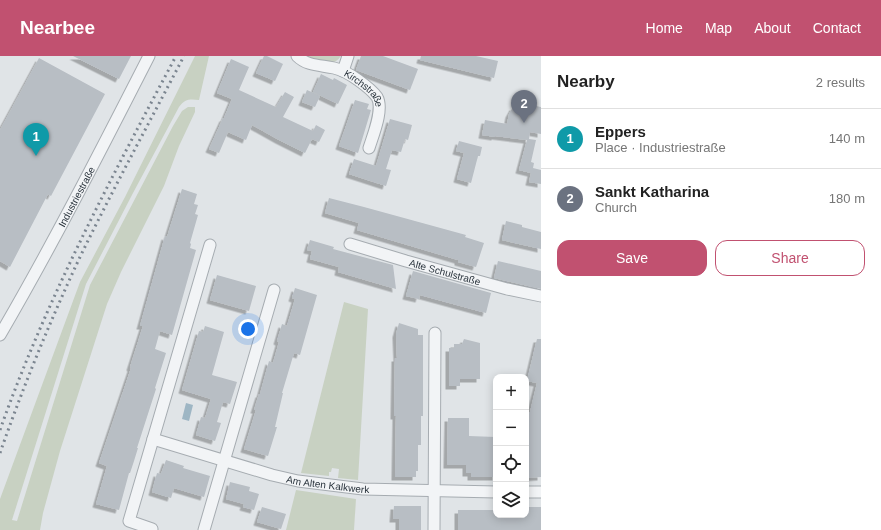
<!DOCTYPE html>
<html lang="en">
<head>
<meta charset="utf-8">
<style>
	:root { --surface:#fff; --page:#f6f6f6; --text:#222; --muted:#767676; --line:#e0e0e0; --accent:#c15170 }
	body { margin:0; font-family:Helvetica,sans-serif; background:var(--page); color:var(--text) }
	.controls { position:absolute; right:12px; bottom:12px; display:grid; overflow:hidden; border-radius:8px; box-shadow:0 2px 10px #0003 }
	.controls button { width:36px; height:36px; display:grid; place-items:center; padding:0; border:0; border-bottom:1px solid var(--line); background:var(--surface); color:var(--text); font:20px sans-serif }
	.you { position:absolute; left:248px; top:273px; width:14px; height:14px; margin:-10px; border:3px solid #fff; border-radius:50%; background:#1a73e8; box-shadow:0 0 0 6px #1a73e833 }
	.badge { display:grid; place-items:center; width:26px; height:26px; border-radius:50%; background:var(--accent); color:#fff; font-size:13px; font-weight:700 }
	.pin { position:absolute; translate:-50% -33px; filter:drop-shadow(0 1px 2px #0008) }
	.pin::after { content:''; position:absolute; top:21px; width:14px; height:12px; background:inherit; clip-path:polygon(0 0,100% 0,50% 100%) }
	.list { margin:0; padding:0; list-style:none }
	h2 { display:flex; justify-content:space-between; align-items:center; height:52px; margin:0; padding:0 16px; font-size:17px }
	h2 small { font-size:13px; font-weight:400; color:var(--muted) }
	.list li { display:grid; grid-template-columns:26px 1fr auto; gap:12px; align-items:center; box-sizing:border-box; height:60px; padding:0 16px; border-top:1px solid var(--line) }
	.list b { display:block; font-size:15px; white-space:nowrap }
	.list p { margin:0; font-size:13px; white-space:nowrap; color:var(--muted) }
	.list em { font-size:13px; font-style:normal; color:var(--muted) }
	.actions { display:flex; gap:8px; padding:12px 16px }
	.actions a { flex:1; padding:9px 0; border:1px solid var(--accent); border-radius:12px; text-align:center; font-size:14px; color:var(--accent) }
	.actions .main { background:var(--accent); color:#fff }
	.icon { flex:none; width:22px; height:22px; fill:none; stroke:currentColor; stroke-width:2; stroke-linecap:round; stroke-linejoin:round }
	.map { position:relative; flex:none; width:541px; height:474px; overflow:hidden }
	header { display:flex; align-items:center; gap:24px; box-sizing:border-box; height:56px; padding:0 20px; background:var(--accent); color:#fff }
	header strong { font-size:19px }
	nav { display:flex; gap:22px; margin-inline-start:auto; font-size:14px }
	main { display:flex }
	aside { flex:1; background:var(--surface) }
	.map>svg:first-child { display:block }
	.green { fill:#c8d1c2 }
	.water { fill:#9eb6c4 }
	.building { fill:#b8bec4; filter:url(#shadow) }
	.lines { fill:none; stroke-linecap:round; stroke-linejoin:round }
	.minor-casing { stroke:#a6acb1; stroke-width:13 }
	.minor { stroke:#f2f4f6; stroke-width:11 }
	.rail { stroke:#7b8590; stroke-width:3; stroke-dasharray:2 4; stroke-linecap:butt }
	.labels { text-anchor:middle; stroke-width:4; stroke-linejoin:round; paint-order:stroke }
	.street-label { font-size:10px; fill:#2a343d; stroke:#eff3f5 }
</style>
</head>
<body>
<header>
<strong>Nearbee</strong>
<nav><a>Home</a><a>Map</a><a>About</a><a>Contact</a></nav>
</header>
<main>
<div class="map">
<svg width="541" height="474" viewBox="0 0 541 474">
	<defs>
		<filter id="shadow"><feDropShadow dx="-3.5" dy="3.5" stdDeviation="0" flood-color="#0004"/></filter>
	</defs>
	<rect width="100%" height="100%" fill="#e0e4e7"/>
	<g class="green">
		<path d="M195,0H209L199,44C189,43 185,43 179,51L133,137L86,228L12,464L17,465L90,229L173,70L182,55L188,51H195V56L179,90L164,130L121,216L107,248L60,395L43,457L40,474H0V443L80,226L125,141Z"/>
		<path d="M307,0H341C339,2 338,4 336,5C328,9 314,4 307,0Z"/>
		<path d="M344,246L368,253L358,424L338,422L339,413L332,412L331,416H329V420L301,417Z"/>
		<path d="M296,434L356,443L354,474H286Z"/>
	</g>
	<path class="water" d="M186,347L193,349L189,365L182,363Z"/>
	<g class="building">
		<path d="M73,0H131L119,23Z"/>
		<path d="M264,0H267L283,8L275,25L256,17Z"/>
		<path d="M361,0H383L418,13L410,34L356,14Z"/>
		<path d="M421,0H476L498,5L494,22L420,4Z"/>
		<path d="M39,2L105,38L51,140L48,138L10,211L0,205V74Z"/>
		<path d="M231,3L249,11L239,34L276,51L285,36L294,41L283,61L313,75L316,69L325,74L319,86L312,83L305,97L279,84L252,69L246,84L228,76L219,97L209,93L223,62H224L232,43L217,37Z"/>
		<path d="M321,18L333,24L334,22L347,29L338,48L313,36Z"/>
		<path d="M307,34L320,40L315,51L302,46Z"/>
		<path d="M355,44L369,48L367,53L371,54L358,97L339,90Z"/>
		<path d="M525,48L541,51V78L530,76L529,83L536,84L531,106L534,107L533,112L541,114V128L529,126L531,117L519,114L527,84L495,80V81L482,79L485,64L507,68L509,58L513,51L524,52Z"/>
		<path d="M390,63L412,69L408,84L405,83L401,96L392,94L386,113L391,114L386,130L349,118L354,103L376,110Z"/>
		<path d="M459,85L482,91L480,100H478L471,127L457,123L464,97L456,95Z"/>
		<path d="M182,133L197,138L194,148L198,149L195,158L198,159L190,187L191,188L190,192L196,194L172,279L160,275L155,293L166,297L155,332L156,333L137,392H138L134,405L130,417H129L119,454L96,448L107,410L99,407L131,312L130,311L143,270H140L165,180L167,181Z"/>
		<path d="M329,142L364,151L466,179L465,181L484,187L476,211L458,206V204L357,174L359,167L325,157Z"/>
		<path d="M506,165L522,169V171L541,176V193L502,184Z"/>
		<path d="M310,184L334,191L333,193L393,209L396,233L338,216L339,211L310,203L312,195L307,194Z"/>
		<path d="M498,205L541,215V233L494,222Z"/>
		<path d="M413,215L491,237L486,257L420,239L419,243L406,240Z"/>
		<path d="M217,219L256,230L249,255L210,244Z"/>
		<path d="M295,232L317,239L300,299L294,297L282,337H283L275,371H277L268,400L244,393L256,354H254L259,338H260L269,305L273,307L279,286L277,285L282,268L287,270L295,243L292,242Z"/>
		<path d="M399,267L418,273V279H423V360H421V389H418V415H416V421H395L396,360H394L395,302H397L396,278Z"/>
		<path d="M205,270L224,276L212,319L237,326L230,348L223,346L217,366L221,367L215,385L196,379L201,361L205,362L211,343L182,334L199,275L203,276Z"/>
		<path d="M464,283L480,287V323H460V330H449V292H454V288H462Z"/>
		<path d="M537,283H541V421L526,422V356H530L537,327L527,325Z"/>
		<path d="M448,362H469V380L496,381V421H471V417H466V409H447Z"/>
		<path d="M166,404L184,410L183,412L210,420L204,441L174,432L171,442L152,436L157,417L161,418Z"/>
		<path d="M230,426L250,431L249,435L259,438L254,454L243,451L244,448L226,443Z"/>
		<path d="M394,450H421V474H399V463H393Z"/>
		<path d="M262,451L286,458L281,473L257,466Z"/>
		<path d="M526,451H541V474H458V454H496V459H526Z"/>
	</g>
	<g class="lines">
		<g class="minor-casing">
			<g id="minor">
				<path id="s1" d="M297,0C307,10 320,9 334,12C343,14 351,19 358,24C365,29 372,34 377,41C384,53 373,79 369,92"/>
				<path d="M343,15L348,0"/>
				<path id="s2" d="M350,188L406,205L507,233L541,240"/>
				<path id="s3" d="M0,279C53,188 101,94 149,0"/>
				<path id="s4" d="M153,383L272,419L298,425L363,433L496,436"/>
				<path d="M526,436H541"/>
				<path d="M152,473L129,465L210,189"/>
				<path d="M204,474L274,234"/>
				<path d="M434,474L435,277"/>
			</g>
		</g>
		<use href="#minor" class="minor"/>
		<g class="rail">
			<path d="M0,374C46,244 111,122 176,0"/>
			<path d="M0,397C23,331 50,265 80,201C113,133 149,67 184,0"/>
		</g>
	</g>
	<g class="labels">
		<g class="street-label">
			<text dy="4" stroke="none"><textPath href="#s1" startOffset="77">Kirchstraße</textPath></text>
			<text dy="4" stroke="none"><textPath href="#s3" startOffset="158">Industriestraße</textPath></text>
			<text dy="4" stroke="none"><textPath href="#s2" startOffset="99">Alte Schulstraße</textPath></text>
			<text dy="4" stroke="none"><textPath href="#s4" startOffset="181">Am Alten Kalkwerk</textPath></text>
		</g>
	</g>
</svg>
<div class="controls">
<button>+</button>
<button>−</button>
<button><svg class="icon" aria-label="locate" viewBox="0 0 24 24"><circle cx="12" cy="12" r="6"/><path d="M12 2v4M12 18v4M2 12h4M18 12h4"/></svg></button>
<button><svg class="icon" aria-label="layers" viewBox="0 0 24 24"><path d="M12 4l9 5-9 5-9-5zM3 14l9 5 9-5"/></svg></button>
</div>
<div class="you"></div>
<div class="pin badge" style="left:36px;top:100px;background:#0f9aa8">1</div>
<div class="pin badge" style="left:524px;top:67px;background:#6b7280">2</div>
</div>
<aside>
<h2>Nearby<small>2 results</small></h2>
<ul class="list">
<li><span class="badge" style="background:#0f9aa8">1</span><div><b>Eppers</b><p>Place · Industriestraße</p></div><em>140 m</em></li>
<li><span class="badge" style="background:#6b7280">2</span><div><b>Sankt Katharina</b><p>Church</p></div><em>180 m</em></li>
</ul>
<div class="actions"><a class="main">Save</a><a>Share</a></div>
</aside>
</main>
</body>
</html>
